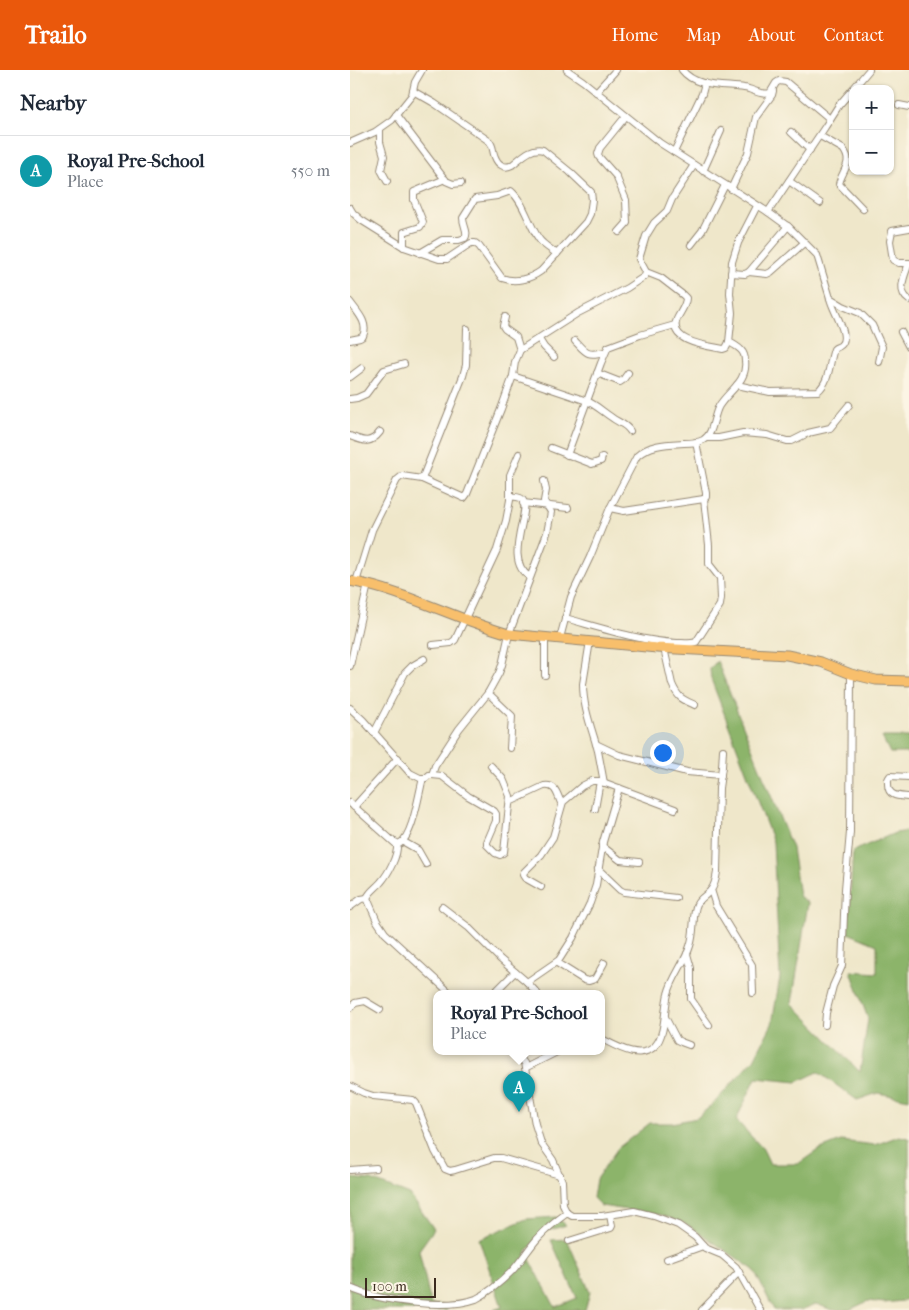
<!DOCTYPE html>
<html lang="en">
<head>
<meta charset="utf-8">
<style>
	:root { --surface:#fff; --page:#f2f2f3; --text:#1f2937; --muted:#747a83; --line:#e0e1e3; --accent:#ea580c }
	body { margin:0; font-family:"IM FELL French Canon",serif; background:var(--page); color:var(--text) }
	.controls { position:absolute; right:15px; top:15px; display:grid; overflow:hidden; border-radius:10px; box-shadow:0 1px 4px #0004 }
	.controls button { width:45px; height:45px; display:grid; place-items:center; padding:0; border:0; border-bottom:1px solid var(--line); background:var(--surface); color:var(--text); font:25px sans-serif }
	.scale { position:absolute; left:15px; bottom:12px; width:71px; box-sizing:border-box; padding-left:5px; border:2px solid #3b2a1e; border-top:0; font-size:14px; line-height:18px; white-space:nowrap; color:#3b2a1e; -webkit-text-stroke:4px #fcf5e5; paint-order:stroke }
	.you { position:absolute; left:312px; top:682px; width:18px; height:18px; margin:-12px; border:4px solid #fff; border-radius:50%; background:#1a73e8; box-shadow:0 0 0 8px #1a73e833 }
	.badge { display:grid; place-items:center; width:32px; height:32px; border-radius:50%; background:var(--accent); color:#fff; font-size:16px; font-weight:700 }
	.pin { position:absolute; translate:-50% -41px; filter:drop-shadow(0 1px 2px #0008) }
	.pin::after { content:''; position:absolute; top:26px; width:18px; height:15px; background:inherit; clip-path:polygon(0 0,100% 0,50% 100%) }
	.popup { position:absolute; left:83px; top:920px; width:172px; height:65px; box-sizing:border-box; display:grid; place-content:center; border-radius:10px; background:var(--surface); filter:drop-shadow(0 1px 4px #0005); font-size:16px; white-space:nowrap; color:var(--muted) }
	.popup b { font-size:19px; color:var(--text) }
	.popup::after { content:''; position:absolute; left:50%; top:100%; margin-left:-10px; border:10px solid transparent; border-top-color:var(--surface) }
	.list { margin:0; padding:0; list-style:none }
	h2 { display:flex; justify-content:space-between; align-items:center; height:65px; margin:0; padding:0 20px; font-size:21px }
	h2 small { font-size:16px; font-weight:400; color:var(--muted) }
	.list li { display:grid; grid-template-columns:32px 1fr auto; gap:15px; align-items:center; box-sizing:border-box; height:70px; padding:0 20px; border-top:1px solid var(--line) }
	.list b { display:block; font-size:19px; white-space:nowrap }
	.list p { margin:0; font-size:16px; white-space:nowrap; color:var(--muted) }
	.list em { font-size:16px; font-style:normal; color:var(--muted) }
	.map { position:relative; flex:none; width:559px; height:1240px; overflow:hidden }
	header { display:flex; align-items:center; gap:30px; box-sizing:border-box; height:70px; padding:0 25px; background:var(--accent); color:#fff }
	header strong { font-size:24px }
	nav { display:flex; gap:28px; margin-inline-start:auto; font-size:18px }
	main { display:flex }
	aside { flex:1; background:var(--surface) }
	.map>svg:first-child { display:block }
	.forest { fill:#8cb46a; stroke:#646f44 }
	.lines { fill:none; stroke-linecap:round; stroke-linejoin:round }
	.minor-casing { stroke:#958874; stroke-width:8 }
	.major-casing { stroke:#958874; stroke-width:11 }
	.minor { stroke:#fff; stroke-width:6 }
	.major { stroke:#f8bf6c; stroke-width:9 }
</style>
</head>
<body>
<header>
<strong>Trailo</strong>
<nav><a>Home</a><a>Map</a><a>About</a><a>Contact</a></nav>
</header>
<main>
<aside>
<h2>Nearby<small></small></h2>
<ul class="list">
<li><span class="badge" style="background:#0f9aa8">A</span><div><b>Royal Pre-School</b><p>Place</p></div><em>550 m</em></li>
</ul>
</aside>
<div class="map">
<svg width="559" height="1240" viewBox="0 0 559 1240">
	<rect width="100%" height="100%" fill="#fcf5e5"/>
	<filter id="ink" filterUnits="userSpaceOnUse"><feTurbulence type="fractalNoise" baseFrequency=".02" numOctaves="2"/><feDisplacementMap in="SourceGraphic" scale="10" xChannelSelector="R" yChannelSelector="G"/><feConvolveMatrix kernelMatrix="1 2 1 2 8 2 1 2 1" color-interpolation-filters="sRGB"/></filter>
	<filter id="wash" filterUnits="userSpaceOnUse"><feTurbulence type="fractalNoise" baseFrequency=".0096" numOctaves="4" result="noise"/><feDisplacementMap in="SourceGraphic" scale="20" xChannelSelector="R" yChannelSelector="G"/><feGaussianBlur stdDeviation="1.12" result="paint"/><feColorMatrix in="noise" values="0 0 0 0 0 0 0 0 0 0 0 0 0 0 0 0 0 1.4 0 .05"/><feComposite in="paint" operator="in"/></filter>
	<g filter="url(#wash)">
		<rect width="100%" height="100%" fill="#efe7ca"/>
		<g class="forest">
			<path d="M367,591L442,778L449,826L458,833L442,933L510,1002L518,949L501,901L527,903V875L498,863L503,781L545,763L559,761V1029L528,1023L507,1030L468,1002L447,1012L406,1008L386,1050L413,1079L420,1094H448L468,1080L491,1071L525,1075L549,1066L559,1068V1228L552,1231L534,1233L518,1231L499,1240H482L466,1234L451,1240H424L404,1200L338,1155L312,1145L251,1136L243,1128L246,1109L268,1078L300,1053H322L347,1048L366,1031L404,989L422,954L430,907L423,772L361,609L360,599Z"/>
			<path d="M532,667H559V683H540Z"/>
			<path d="M0,1108L21,1110L60,1125L84,1159L69,1180L81,1235H96L97,1240H0Z"/>
			<path d="M206,1147L216,1155L194,1162L176,1182L205,1237L227,1228L201,1170L217,1169L240,1222L235,1240H143L152,1237L129,1169L176,1149Z"/>
		</g>
	</g>
	<g filter="url(#ink)">
		<g class="lines">
			<g class="minor-casing">
				<g id="minor">
					<path d="M217,0L233,11L310,73L418,142L475,57L489,35L503,19"/>
					<path d="M332,0C346,18 373,15 394,18C403,19 411,26 420,23L426,13L429,11L436,12L480,49"/>
					<path d="M503,19L519,0"/>
					<path d="M246,22L266,0"/>
					<path d="M549,35L559,37"/>
					<path d="M46,45L96,111L103,114L111,113"/>
					<path d="M30,59V72L34,86L31,100L37,111"/>
					<path d="M441,62L460,80"/>
					<path d="M470,66L493,79C504,93 492,100 489,114L513,139"/>
					<path d="M0,73L25,62L42,50L62,25L65,12L72,0"/>
					<path d="M324,82L352,24L355,13"/>
					<path d="M353,101L371,61"/>
					<path d="M439,111L470,133"/>
					<path d="M381,119L398,83L406,47L422,25L423,21"/>
					<path d="M0,138L3,143L11,150L54,177L89,189H97L121,173H125L129,176L152,208C165,213 180,209 191,201L236,152L240,144L242,130L241,122L220,102L193,80C182,76 171,88 162,95C155,99 148,95 145,87C142,81 144,76 139,71L84,33L63,21"/>
					<path d="M559,158L542,161L540,171L543,190L549,193H559"/>
					<path d="M269,162L277,153L276,130L266,106L249,87L248,84L250,78L276,46"/>
					<path d="M341,175L352,161L375,115"/>
					<path d="M54,177V162L70,157L73,152L64,130V122L95,109"/>
					<path d="M70,183L92,170H109L115,168C119,162 113,156 113,148L125,129L147,126L161,121C174,132 179,155 189,169C193,175 201,179 207,184"/>
					<path d="M559,193C555,205 546,221 559,230"/>
					<path d="M296,202L311,208L333,225L336,228C336,236 330,242 327,249C317,272 359,276 373,279L376,278L379,272L382,243L380,223L382,192L388,173L407,136"/>
					<path d="M399,202L417,204L421,202L455,172"/>
					<path d="M381,203L395,204L399,202L438,156"/>
					<path d="M480,228L493,236L510,243L522,255L532,277L529,292"/>
					<path d="M0,232C7,242 19,253 13,266L10,268L0,270"/>
					<path d="M117,259L116,295L113,306L72,409L114,428L117,424L151,339L163,306L165,292L170,280L166,267L155,259L153,256L155,247"/>
					<path d="M551,262L559,277"/>
					<path d="M189,269L194,277L204,287"/>
					<path d="M225,271C237,284 237,286 255,282"/>
					<path d="M170,280L228,243L277,218L295,206L296,202L295,200L289,189L296,166L304,153L317,141L322,129L344,95"/>
					<path d="M247,303L270,312L273,310L278,303"/>
					<path d="M163,306L237,331C246,335 252,341 261,347C267,352 276,354 280,361"/>
					<path d="M0,307L12,298"/>
					<path d="M387,315L420,322L468,321C480,311 479,293 484,279C486,277 489,277 491,275C501,266 482,240 480,228L467,185L440,158L418,142"/>
					<path d="M0,329L7,328L16,324L34,300L54,294"/>
					<path d="M0,366C13,371 20,375 30,362"/>
					<path d="M356,368H369L393,363L417,365L437,371H442L458,363L480,358L499,335"/>
					<path d="M201,378L242,394L251,391L252,387"/>
					<path d="M217,385L251,293L258,277L290,265L325,255"/>
					<path d="M160,426C163,427 170,427 172,429C183,440 151,490 180,507"/>
					<path d="M173,433L218,438"/>
					<path d="M260,438L274,441L354,429L356,427V423L346,372"/>
					<path d="M6,512L22,460L47,410L52,406L72,409"/>
					<path d="M215,548C251,558 289,571 327,573C333,573 340,574 346,572L370,535L371,528L370,508L359,494V475L354,429"/>
					<path d="M195,567V605"/>
					<path d="M210,568L221,527L240,487L260,438L287,386C300,374 317,374 334,373C340,373 347,373 353,370C364,364 363,346 369,336C378,321 398,311 395,291C395,287 394,283 391,280C388,277 383,274 379,272"/>
					<path d="M240,571L233,614C233,638 242,659 248,681C250,691 252,702 254,713"/>
					<path d="M83,575L101,573L105,570L147,480L156,451L160,430V405L169,384"/>
					<path d="M314,578L322,614C328,628 332,629 345,635"/>
					<path d="M0,596L18,514"/>
					<path d="M138,623L162,646L160,678"/>
					<path d="M0,638L13,650L60,703L70,708H76L79,705H82L92,706L118,726L144,741L146,744V751L137,772V775L145,783L150,785L154,782L160,726L153,709L141,696"/>
					<path d="M24,663L55,603L62,596L74,589"/>
					<path d="M246,674L269,685L337,702L371,705"/>
					<path d="M82,705L85,696L109,659L138,623L149,603L152,595L159,564L197,463L201,442L194,431L196,420L194,411"/>
					<path d="M559,707L540,706C537,711 538,708 538,714C538,727 549,726 559,727"/>
					<path d="M160,732L194,716C206,714 207,724 211,733"/>
					<path d="M0,733L47,775C48,786 38,804 31,812C26,818 20,821 17,828"/>
					<path d="M4,737L48,688"/>
					<path d="M245,739L250,711"/>
					<path d="M45,772L49,774C63,767 69,722 73,708"/>
					<path d="M54,772L68,780L76,794"/>
					<path d="M252,776L270,790L289,792"/>
					<path d="M248,799L270,820L274,822L326,828"/>
					<path d="M191,817L175,808L173,805L174,802L191,785L203,767L213,732L232,716L242,711H250L325,739"/>
					<path d="M361,820L366,836L402,895L403,923"/>
					<path d="M0,837L11,829L17,828L27,851L35,863L100,923"/>
					<path d="M92,837L118,857L150,889L177,912L187,923"/>
					<path d="M337,884L341,898V929L359,955"/>
					<path d="M207,893L234,910L239,911L245,909L254,893"/>
					<path d="M177,912L209,890L223,868L240,833L246,815L253,772L269,718"/>
					<path d="M144,923L165,902"/>
					<path d="M0,938L5,933L15,931L30,940"/>
					<path d="M315,947L327,970L331,972L339,975"/>
					<path d="M475,955L476,943L483,916L492,896L495,819L500,762L501,604"/>
					<path d="M252,969C266,976 290,991 305,976C316,964 314,939 318,924C322,907 335,893 340,876C345,863 342,844 347,834C350,828 357,825 361,820C365,815 366,809 367,802L369,718L372,697L373,680"/>
					<path d="M164,981L174,993L175,998L185,1054L191,1073L203,1090L212,1111L213,1135L217,1143L222,1146H252L284,1141L304,1146L328,1155L345,1167L355,1178L372,1185L386,1197L410,1240"/>
					<path d="M175,998L209,981"/>
					<path d="M0,1016L14,1023L23,1026L63,1030L66,1033L85,1081L95,1099L100,1101L105,1100L144,1088H151L210,1105"/>
					<path d="M0,1100L26,1098"/>
					<path d="M219,1171L261,1158L262,1156L260,1145"/>
					<path d="M317,1189L353,1176"/>
					<path d="M0,1218C30,1231 96,1240 126,1229C140,1222 152,1211 162,1201C172,1190 179,1178 188,1168C197,1158 206,1151 217,1143"/>
					<path d="M352,1240L389,1202"/>
				</g>
			</g>
			<g class="major-casing">
				<path id="major" d="M0,511C55,521 105,549 159,564L307,578L437,585L471,592L501,604L526,610L559,611"/>
			</g>
			<use href="#minor" class="minor"/>
			<use href="#major" class="major"/>
		</g>
	</g>
</svg>
<div class="controls">
<button>+</button>
<button>−</button>
</div>
<div class="scale">100 m</div>
<div class="you"></div>
<div class="pin badge" style="left:169px;top:1042px;background:#0f9aa8">A</div>
<div class="popup"><b>Royal Pre-School</b>Place</div>
</div>
</main>
</body>
</html>
